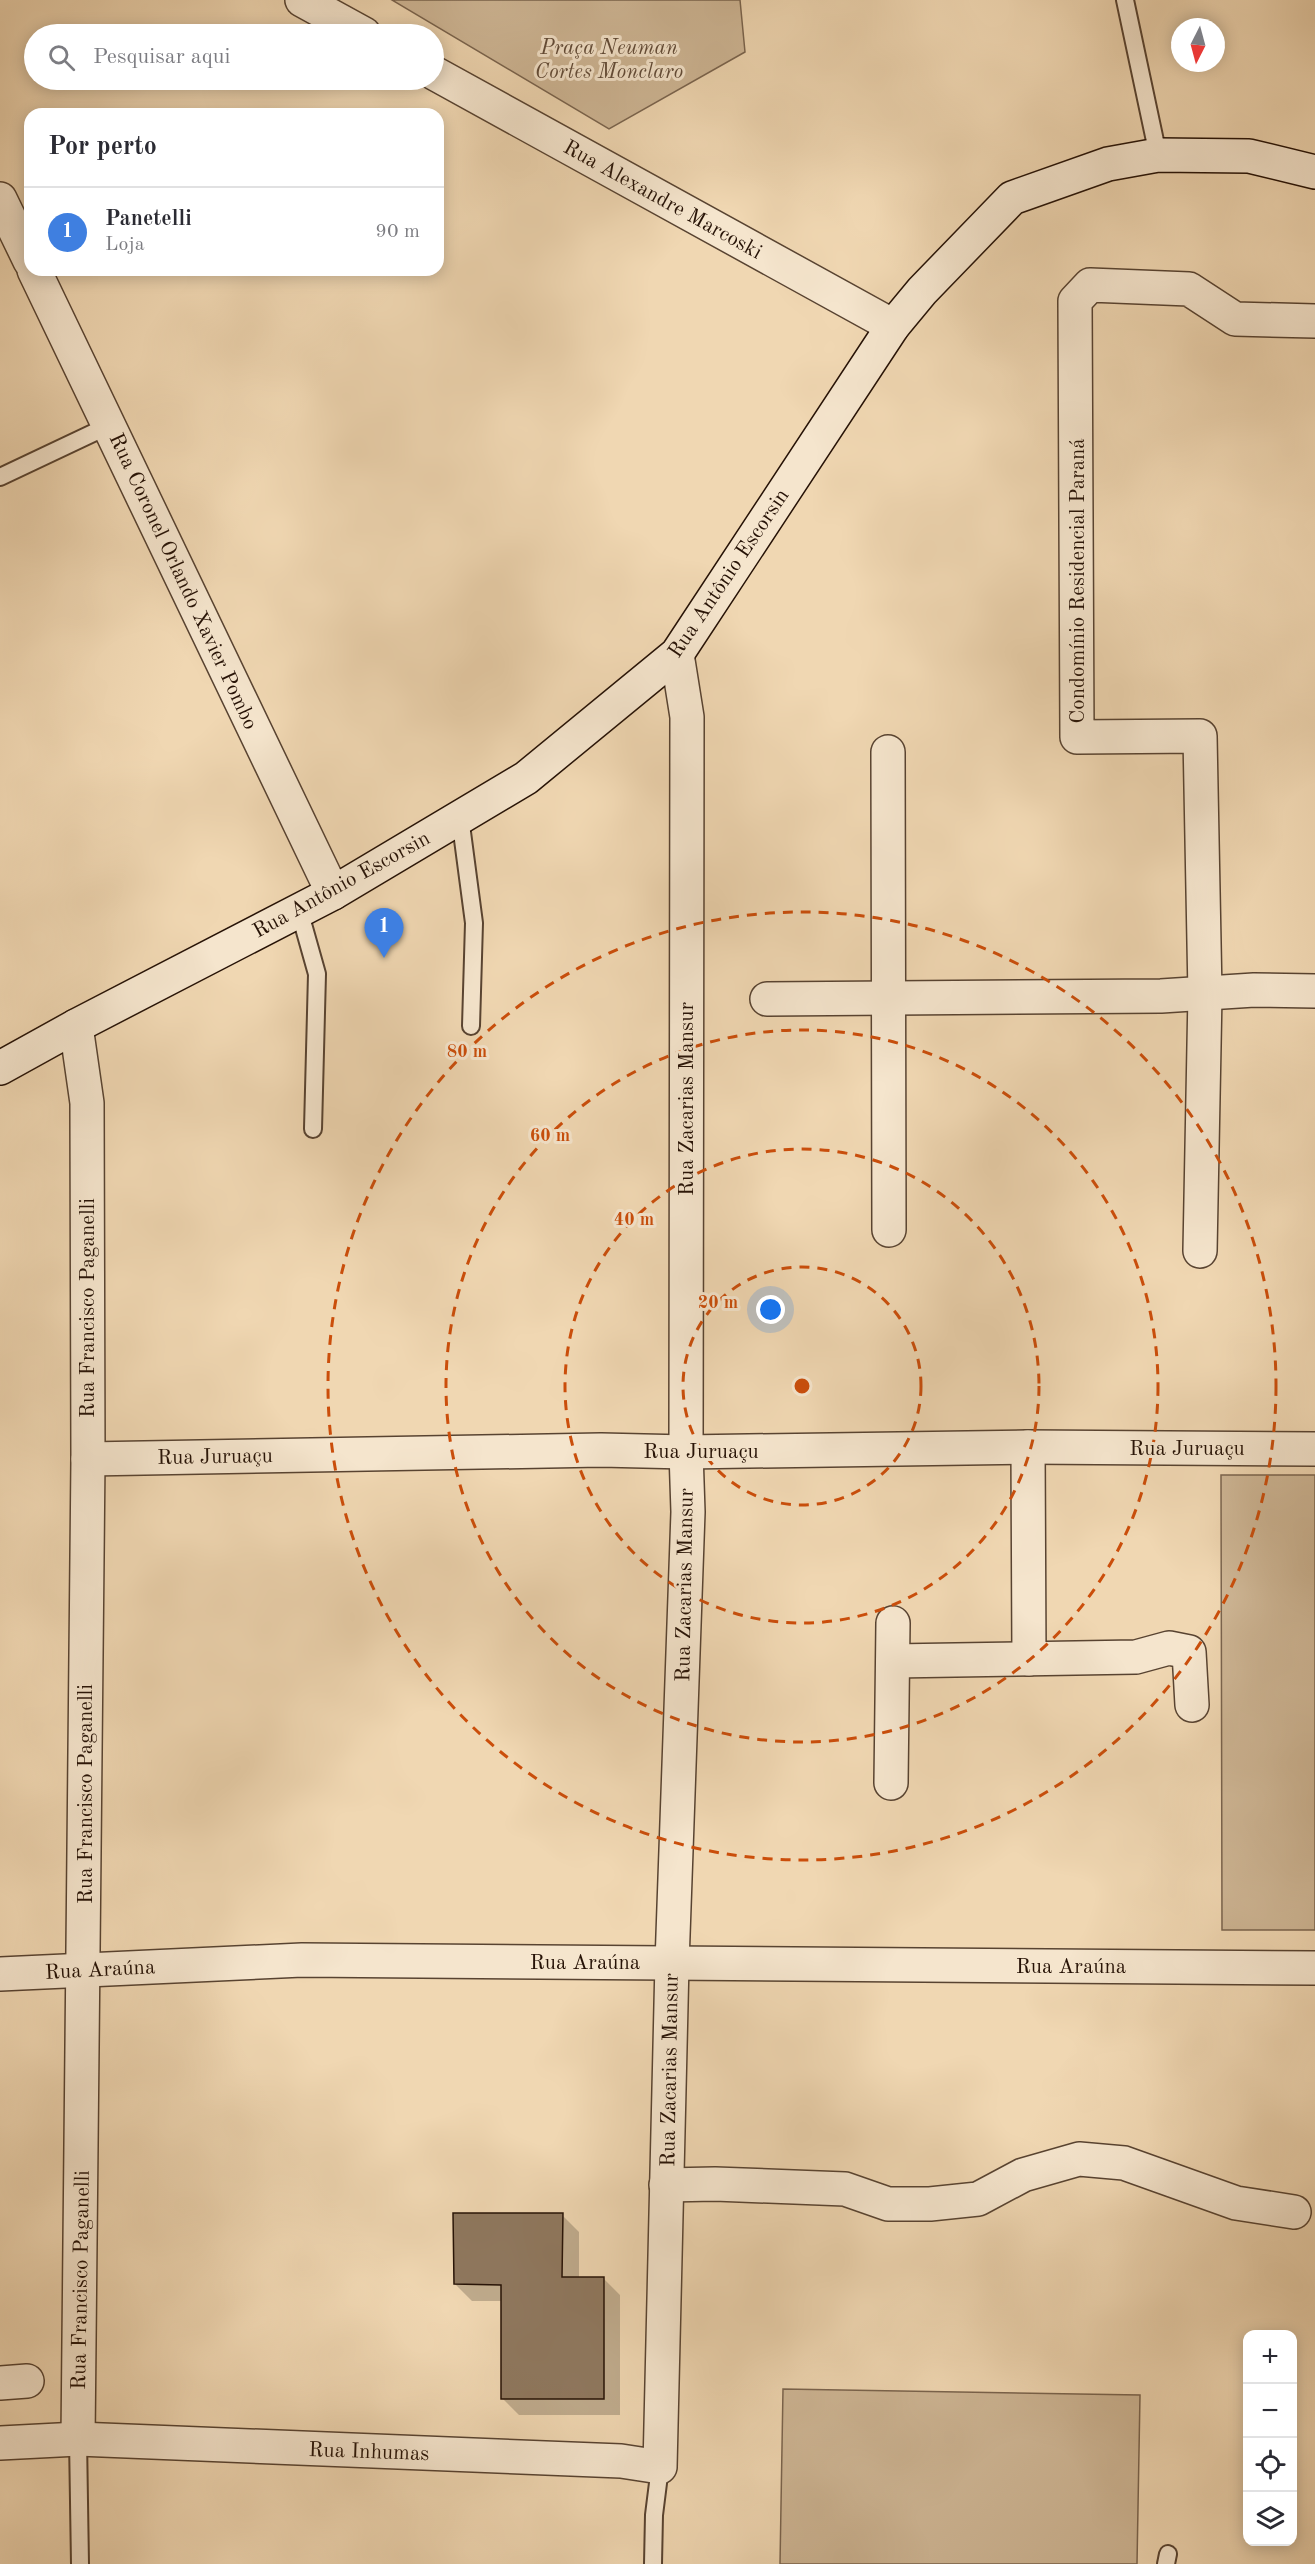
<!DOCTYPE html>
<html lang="pt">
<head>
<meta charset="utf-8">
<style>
	:root { --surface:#fff; --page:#f2f2f3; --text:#2b2b33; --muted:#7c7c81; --line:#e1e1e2; --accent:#db2777 }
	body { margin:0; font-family:"Old Standard TT",serif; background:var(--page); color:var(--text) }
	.controls { position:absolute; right:18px; bottom:18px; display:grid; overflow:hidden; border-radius:12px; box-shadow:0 3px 15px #0003 }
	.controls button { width:54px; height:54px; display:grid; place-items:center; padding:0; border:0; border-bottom:2px solid var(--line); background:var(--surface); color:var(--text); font:30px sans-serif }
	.compass { position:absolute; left:1171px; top:18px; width:54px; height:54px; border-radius:50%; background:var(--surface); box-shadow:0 3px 15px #0003; rotate:186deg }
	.you { position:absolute; left:771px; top:1310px; width:21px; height:21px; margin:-15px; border:4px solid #fff; border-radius:50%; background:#1a73e8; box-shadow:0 0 0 9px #1a73e833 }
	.badge { display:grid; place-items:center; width:39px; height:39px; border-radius:50%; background:var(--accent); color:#fff; font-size:20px; font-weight:700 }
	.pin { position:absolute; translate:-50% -50px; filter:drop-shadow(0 2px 3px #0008) }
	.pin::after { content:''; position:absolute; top:32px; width:21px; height:18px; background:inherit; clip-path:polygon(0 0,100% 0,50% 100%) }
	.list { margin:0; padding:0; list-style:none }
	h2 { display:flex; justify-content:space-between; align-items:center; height:78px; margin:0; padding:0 24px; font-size:26px }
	h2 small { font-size:20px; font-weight:400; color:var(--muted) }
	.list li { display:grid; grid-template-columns:39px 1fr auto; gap:18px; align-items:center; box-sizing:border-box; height:90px; padding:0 24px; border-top:2px solid var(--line) }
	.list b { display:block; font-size:22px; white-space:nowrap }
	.list p { margin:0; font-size:20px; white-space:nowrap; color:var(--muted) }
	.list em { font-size:20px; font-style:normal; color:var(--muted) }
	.icon { flex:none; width:33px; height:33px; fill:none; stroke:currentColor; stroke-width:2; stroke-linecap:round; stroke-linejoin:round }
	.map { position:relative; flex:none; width:1315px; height:2564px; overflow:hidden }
	.search { position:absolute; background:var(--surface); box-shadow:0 3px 15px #0003; left:24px; top:24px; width:420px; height:66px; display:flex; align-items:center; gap:15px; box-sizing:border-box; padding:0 21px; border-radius:33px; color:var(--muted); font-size:22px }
	.panel { position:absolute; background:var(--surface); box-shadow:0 3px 15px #0003; left:24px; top:108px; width:420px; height:168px; border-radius:18px }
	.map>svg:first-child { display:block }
	.green { fill:#ceb695; stroke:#7a644e; stroke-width:1.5 }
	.shadow { fill:#0003 }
	.building { fill:#8f785f; stroke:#261206; stroke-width:1.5 }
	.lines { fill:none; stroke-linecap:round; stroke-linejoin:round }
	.service-casing { stroke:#584331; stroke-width:20 }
	.minor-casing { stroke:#584331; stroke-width:36 }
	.secondary-casing { stroke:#261206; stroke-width:36 }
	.service { stroke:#f5e5cd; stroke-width:16 }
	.minor { stroke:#f5e5cd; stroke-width:33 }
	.secondary { stroke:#f5e5cd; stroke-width:33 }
	.ring { fill:none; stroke:#cb4e0b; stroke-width:3; stroke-dasharray:10 8 }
	.labels { text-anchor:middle; stroke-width:6; stroke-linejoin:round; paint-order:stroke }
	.park-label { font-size:21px; font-style:italic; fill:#614b38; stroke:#f5e5cd }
	.street-label { font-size:21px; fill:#261206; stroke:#f5e5cd }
	.centre { fill:#cb4e0b; stroke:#f5e5cd; stroke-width:3 }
	.ring-label { font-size:18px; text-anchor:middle; font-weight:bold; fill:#cb4e0b; stroke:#f5e5cd; stroke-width:6; stroke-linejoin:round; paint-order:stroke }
</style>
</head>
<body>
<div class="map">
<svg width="1315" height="2564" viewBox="0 0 1315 2564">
	<rect width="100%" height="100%" fill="#f0d7b2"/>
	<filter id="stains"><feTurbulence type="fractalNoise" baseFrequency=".00333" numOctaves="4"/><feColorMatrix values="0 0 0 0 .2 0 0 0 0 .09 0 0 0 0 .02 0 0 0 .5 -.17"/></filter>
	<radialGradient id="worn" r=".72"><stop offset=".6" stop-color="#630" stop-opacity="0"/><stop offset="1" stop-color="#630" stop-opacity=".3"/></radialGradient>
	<g class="green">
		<path d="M392,0H740L745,52L609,129Z"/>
		<path d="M1221,1475H1315V1930H1222Z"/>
		<path d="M783,2389L1140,2395L1137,2564H780Z"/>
	</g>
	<path class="shadow" d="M562,2215L579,2232V2279L603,2278L620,2295V2415H519L502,2398L503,2301H472L455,2284Z"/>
	<path class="building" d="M453,2213H563L562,2277H604V2399H501V2285L454,2284Z"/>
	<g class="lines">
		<g class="service-casing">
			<g id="service">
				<path d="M1125,0L1158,155"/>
				<path d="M0,477L110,425"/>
				<path d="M460,817L474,923L471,1026"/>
				<path d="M299,910L317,974L313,1129"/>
				<path d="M78,2439L80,2564"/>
				<path d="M653,2564L654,2515L660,2467"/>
				<path d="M1166,2564L1168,2554"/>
			</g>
		</g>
		<g class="minor-casing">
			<g id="minor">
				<path d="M302,0L364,34"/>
				<path d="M434,73L893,326"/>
				<path d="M0,199L30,261"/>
				<path d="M34,270L333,893"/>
				<path d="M888,752L889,1230"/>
				<path d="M767,999L1161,996L1254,990L1315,991"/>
				<path d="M76,1026L87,1103L88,1459L78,2439"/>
				<path d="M1200,1251L1205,994L1200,736L1077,737L1075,301L1090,285L1189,289L1235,319L1315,321"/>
				<path d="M1028,1447L1029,1659"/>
				<path d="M88,1459L601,1450L686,1452L1028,1447L1315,1449"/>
				<path d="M893,1661L1136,1657L1169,1648L1189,1652L1192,1705"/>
				<path d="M891,1783L893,1623"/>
				<path d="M0,1974L302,1960L1315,1968"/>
				<path d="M666,2185L715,2184L845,2189L888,2204H930L978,2199L1023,2175L1079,2159L1124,2163L1236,2203L1294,2212"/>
				<path d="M0,2383L27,2381"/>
				<path d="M0,2443L78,2439L621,2461L660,2467L672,1963L688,1512L686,1452L687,717L677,654"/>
			</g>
		</g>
		<g class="secondary-casing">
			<path id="secondary" d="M0,1068L76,1026L333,893L526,778L677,654L893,326L922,291L1012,198L1108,164L1158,155L1249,156L1315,172"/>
		</g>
		<use href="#service" class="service"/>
		<use href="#minor" class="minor"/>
		<use href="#secondary" class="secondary"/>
	</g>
	<g class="ring">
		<circle cx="802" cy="1386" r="119"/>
		<circle cx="802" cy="1386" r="237"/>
		<circle cx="802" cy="1386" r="356"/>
		<circle cx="802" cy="1386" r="474"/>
	</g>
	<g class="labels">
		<g class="park-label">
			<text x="609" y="54">Praça Neuman<tspan x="609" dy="24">Cortes Monclaro</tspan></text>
		</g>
		<g class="street-label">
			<text transform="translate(663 199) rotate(29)" y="7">Rua Alexandre Marcoski</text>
			<text transform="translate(728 573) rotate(-56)" y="7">Rua Antônio Escorsin</text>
			<text transform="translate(184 581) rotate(65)" y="7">Rua Coronel Orlando Xavier Pombo</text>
			<text transform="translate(1077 581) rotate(-90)" y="7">Condomínio Residencial Paraná</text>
			<text transform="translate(341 884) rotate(-29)" y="7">Rua Antônio Escorsin</text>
			<text transform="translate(686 1099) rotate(-90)" y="7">Rua Zacarias Mansur</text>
			<text transform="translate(87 1308) rotate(-90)" y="7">Rua Francisco Paganelli</text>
			<text x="1187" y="1455">Rua Juruaçu</text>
			<text x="701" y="1458">Rua Juruaçu</text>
			<text transform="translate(215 1456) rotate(-1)" y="7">Rua Juruaçu</text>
			<text transform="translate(684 1585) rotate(-89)" y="7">Rua Zacarias Mansur</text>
			<text transform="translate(85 1794) rotate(-90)" y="7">Rua Francisco Paganelli</text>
			<text x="585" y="1969">Rua Araúna</text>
			<text x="1071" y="1973">Rua Araúna</text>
			<text transform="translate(100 1969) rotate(-3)" y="7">Rua Araúna</text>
			<text transform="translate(669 2070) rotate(-89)" y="7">Rua Zacarias Mansur</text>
			<text transform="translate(80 2280) rotate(-89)" y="7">Rua Francisco Paganelli</text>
			<text transform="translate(369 2451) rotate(2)" y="7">Rua Inhumas</text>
		</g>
	</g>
	<circle cx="802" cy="1386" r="9" class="centre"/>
	<g class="ring-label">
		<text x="467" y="1057">80 m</text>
		<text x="550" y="1141">60 m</text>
		<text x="634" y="1225">40 m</text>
		<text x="718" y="1308">20 m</text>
	</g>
	<rect width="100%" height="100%" filter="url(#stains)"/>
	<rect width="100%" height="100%" fill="url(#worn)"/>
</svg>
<div class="controls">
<button>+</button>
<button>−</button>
<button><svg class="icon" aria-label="locate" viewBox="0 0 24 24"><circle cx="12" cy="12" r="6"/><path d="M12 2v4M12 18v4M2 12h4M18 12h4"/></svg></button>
<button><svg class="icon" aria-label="layers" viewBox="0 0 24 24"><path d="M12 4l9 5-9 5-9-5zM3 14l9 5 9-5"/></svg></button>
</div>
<svg class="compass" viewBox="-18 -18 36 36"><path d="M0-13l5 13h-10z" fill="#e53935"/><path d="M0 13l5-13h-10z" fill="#7c7c81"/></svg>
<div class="you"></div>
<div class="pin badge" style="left:384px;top:958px;background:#3f7fe0">1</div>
<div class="search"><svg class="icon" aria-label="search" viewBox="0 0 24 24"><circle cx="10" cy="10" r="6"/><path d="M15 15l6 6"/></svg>Pesquisar aqui</div>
<section class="panel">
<h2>Por perto<small></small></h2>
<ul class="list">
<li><span class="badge" style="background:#3f7fe0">1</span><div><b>Panetelli</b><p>Loja</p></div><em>90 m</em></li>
</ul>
</section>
</div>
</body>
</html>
